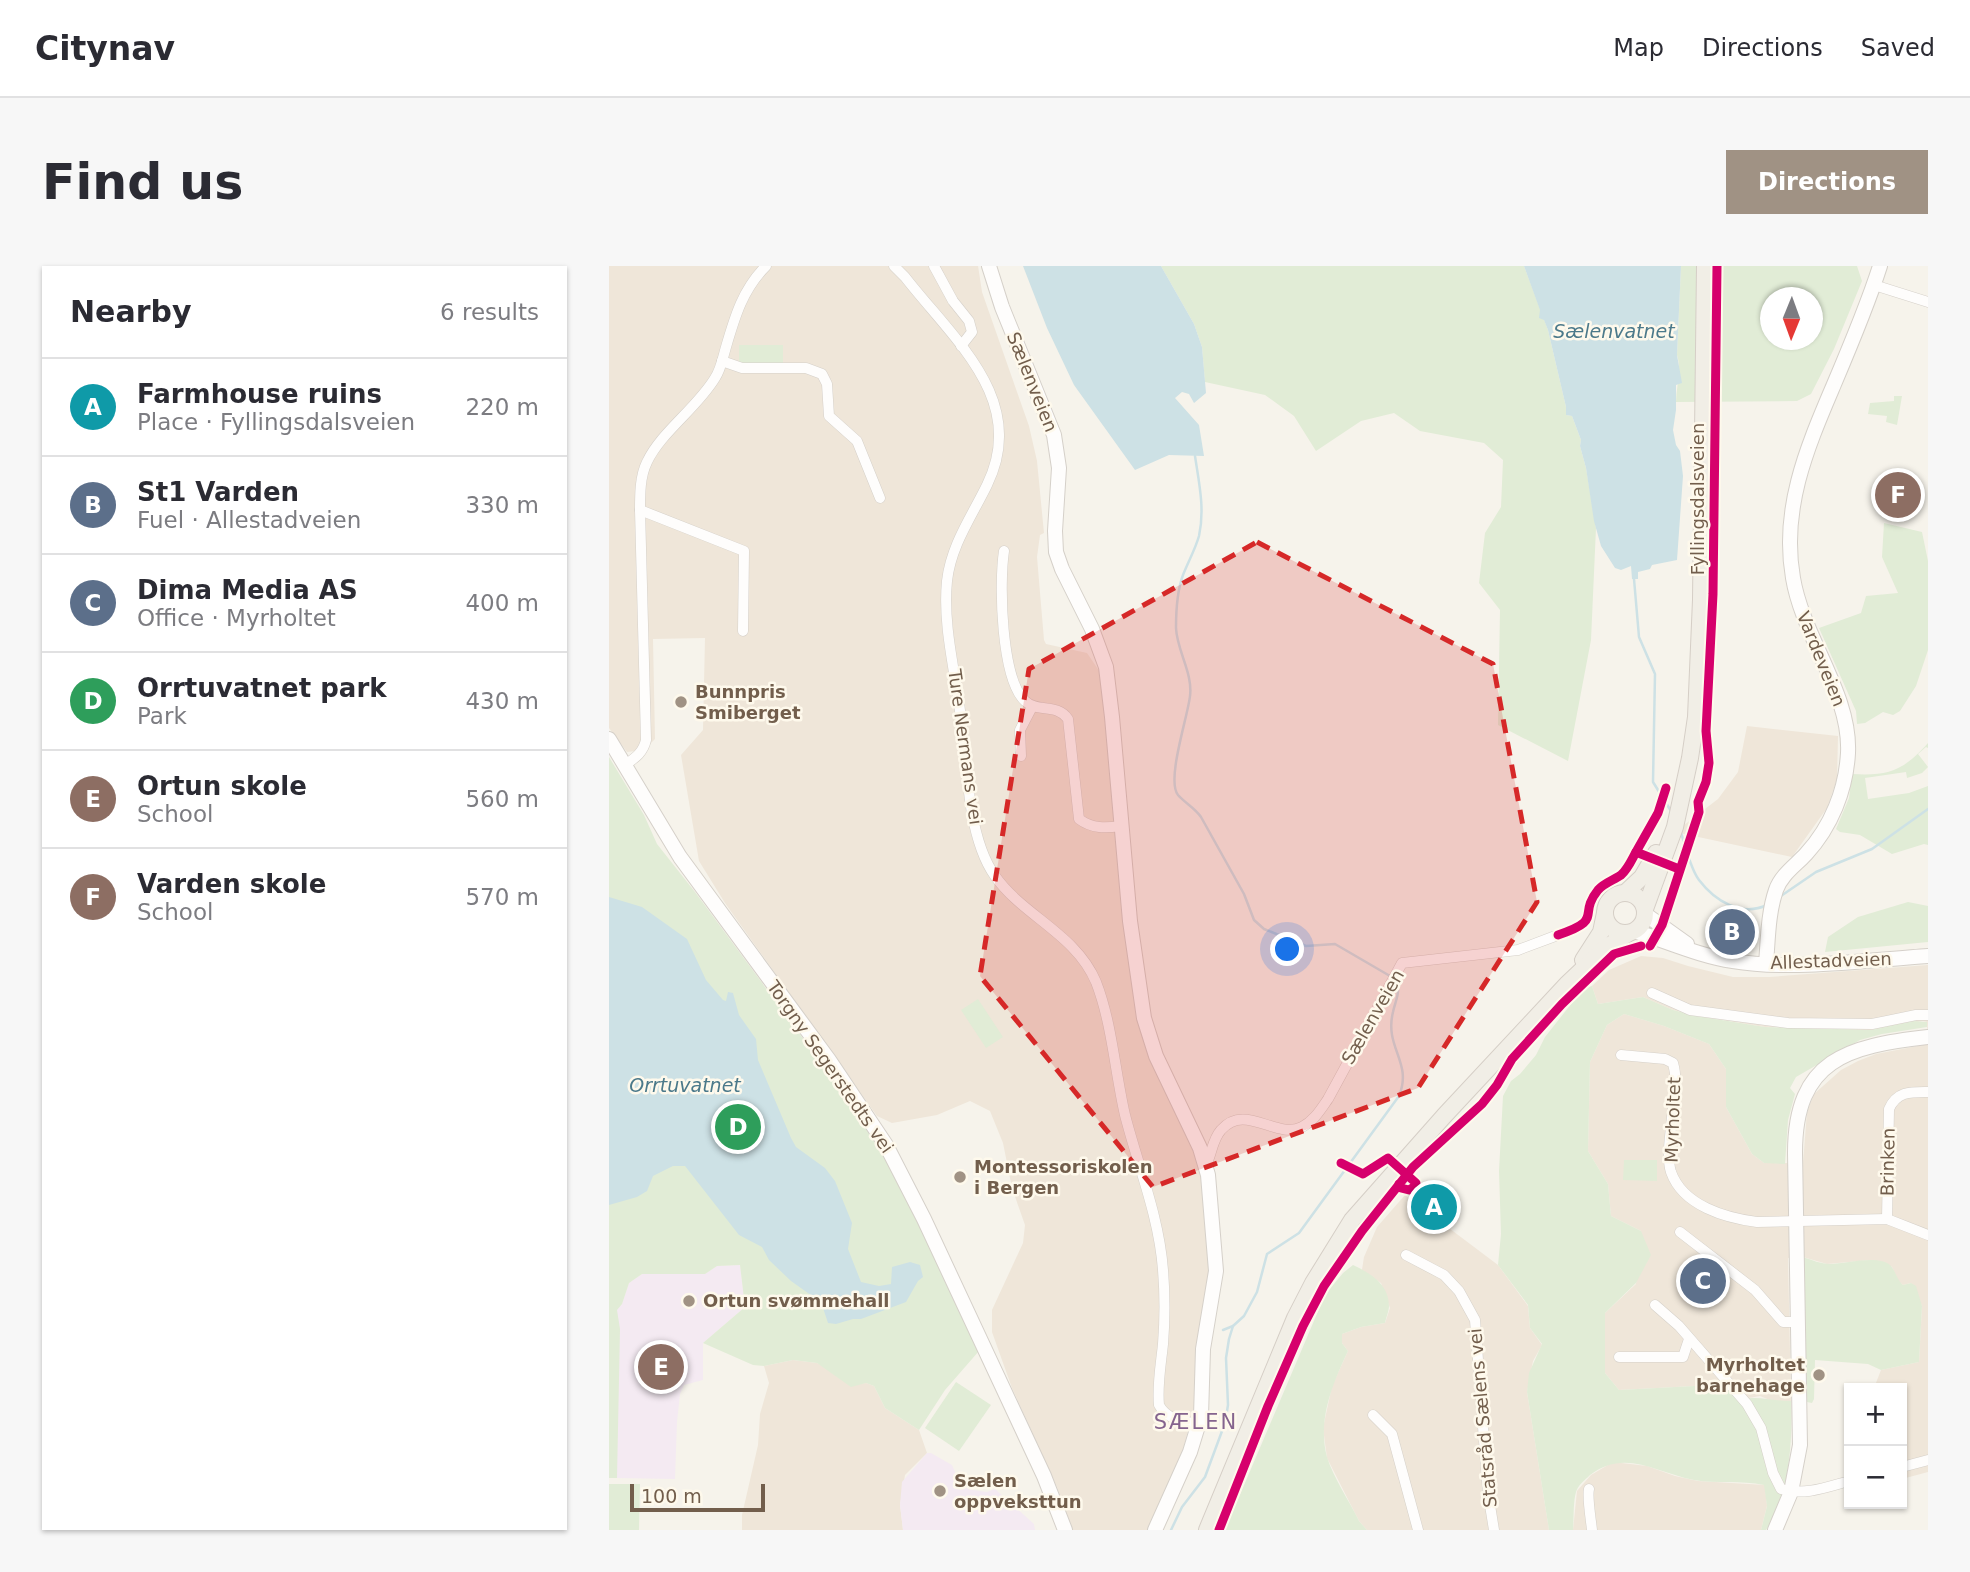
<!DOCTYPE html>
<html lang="en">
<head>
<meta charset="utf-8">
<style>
	:root { --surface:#fff; --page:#f7f7f7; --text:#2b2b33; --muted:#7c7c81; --line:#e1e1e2; --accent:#a09284 }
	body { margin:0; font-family:"DejaVu Sans",sans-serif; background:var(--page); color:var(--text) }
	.controls { position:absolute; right:21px; bottom:21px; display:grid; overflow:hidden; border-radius:0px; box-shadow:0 2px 5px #0004 }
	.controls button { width:63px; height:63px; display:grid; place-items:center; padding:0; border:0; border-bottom:2px solid var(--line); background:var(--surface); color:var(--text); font:35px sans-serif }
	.compass { position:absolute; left:1151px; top:21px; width:63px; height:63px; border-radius:50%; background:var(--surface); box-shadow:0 2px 5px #0004; rotate:181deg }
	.scale { position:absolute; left:21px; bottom:18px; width:135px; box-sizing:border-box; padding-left:7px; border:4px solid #725e4c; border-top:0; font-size:19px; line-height:24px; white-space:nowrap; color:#725e4c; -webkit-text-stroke:5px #fef9ec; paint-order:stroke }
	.you { position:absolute; left:679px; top:684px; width:24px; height:24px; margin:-18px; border:5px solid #fff; border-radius:50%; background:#1a73e8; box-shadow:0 0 0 10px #1a73e833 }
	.badge { display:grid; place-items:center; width:46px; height:46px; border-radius:50%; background:var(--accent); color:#fff; font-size:23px; font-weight:700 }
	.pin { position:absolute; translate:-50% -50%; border:4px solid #fff; box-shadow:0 2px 7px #0006 }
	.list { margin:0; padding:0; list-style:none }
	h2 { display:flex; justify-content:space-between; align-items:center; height:91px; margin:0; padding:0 28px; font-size:30px }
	h2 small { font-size:23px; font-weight:400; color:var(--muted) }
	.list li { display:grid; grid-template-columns:46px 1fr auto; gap:21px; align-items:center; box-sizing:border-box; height:98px; padding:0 28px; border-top:2px solid var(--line) }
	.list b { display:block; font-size:26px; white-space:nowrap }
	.list p { margin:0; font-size:23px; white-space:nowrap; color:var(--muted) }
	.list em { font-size:23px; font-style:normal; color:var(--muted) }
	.map { position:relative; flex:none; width:1319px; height:1264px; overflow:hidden; border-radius:0px }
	header { display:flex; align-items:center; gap:42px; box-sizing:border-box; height:98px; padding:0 35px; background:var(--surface); border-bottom:2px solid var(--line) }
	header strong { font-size:33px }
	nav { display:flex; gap:38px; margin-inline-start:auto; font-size:24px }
	.intro { display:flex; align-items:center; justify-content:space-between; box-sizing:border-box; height:168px; padding:0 42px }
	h1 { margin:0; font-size:49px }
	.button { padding:18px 32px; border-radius:0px; background:var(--accent); color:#fff; font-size:24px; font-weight:700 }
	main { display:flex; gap:42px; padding:0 42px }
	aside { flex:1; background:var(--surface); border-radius:0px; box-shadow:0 2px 5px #0004 }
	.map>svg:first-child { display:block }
	.residential { fill:#efe6d9 }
	.education { fill:#f4eaf2 }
	.green { fill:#e1ecd6; fill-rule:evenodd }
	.water { fill:#cde1e5 }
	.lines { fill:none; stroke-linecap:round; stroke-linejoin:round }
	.stream { stroke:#cde1e5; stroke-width:2.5 }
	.street-casing { stroke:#d5d0c9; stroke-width:11 }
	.secondary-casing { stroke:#d5d0c9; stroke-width:16 }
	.primary-casing { stroke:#d5cec6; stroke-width:18 }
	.street { stroke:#fefdfc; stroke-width:10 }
	.secondary { stroke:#fefdfc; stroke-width:14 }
	.primary { stroke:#f1eee6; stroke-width:16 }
	.cycleway-casing { stroke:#fef9ec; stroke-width:13 }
	.cycleway { stroke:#d6006c; stroke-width:9 }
	.marked { fill:#d62828; fill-opacity:0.2; stroke:#d62828; stroke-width:5; stroke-dasharray:14 9; stroke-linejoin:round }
	.poi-dot { fill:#a09284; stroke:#fef9ec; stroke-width:2.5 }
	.labels { text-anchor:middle; stroke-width:5; stroke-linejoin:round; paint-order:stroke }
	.street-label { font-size:18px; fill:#725e4c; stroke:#fef9ec }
	.poi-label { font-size:18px; font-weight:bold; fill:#725e4c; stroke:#fef9ec; text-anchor:start }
	.water-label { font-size:19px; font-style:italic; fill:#4b798a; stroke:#fef9ec }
	.quarter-label { font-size:21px; letter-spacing:2px; fill:#85648e; stroke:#fef9ec }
</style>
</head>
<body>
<header>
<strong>Citynav</strong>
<nav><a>Map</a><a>Directions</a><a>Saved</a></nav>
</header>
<div class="intro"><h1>Find us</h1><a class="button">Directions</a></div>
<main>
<aside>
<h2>Nearby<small>6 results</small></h2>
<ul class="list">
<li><span class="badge" style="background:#0f9aa8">A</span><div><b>Farmhouse ruins</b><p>Place · Fyllingsdalsveien</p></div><em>220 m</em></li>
<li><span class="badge" style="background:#5c6f8a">B</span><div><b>St1 Varden</b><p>Fuel · Allestadveien</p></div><em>330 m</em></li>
<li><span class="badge" style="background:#5c6f8a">C</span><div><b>Dima Media AS</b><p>Office · Myrholtet</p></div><em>400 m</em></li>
<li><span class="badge" style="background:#2e9e5b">D</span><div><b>Orrtuvatnet park</b><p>Park</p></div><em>430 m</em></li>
<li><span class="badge" style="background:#8d6e63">E</span><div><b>Ortun skole</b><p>School</p></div><em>560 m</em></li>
<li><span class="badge" style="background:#8d6e63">F</span><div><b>Varden skole</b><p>School</p></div><em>570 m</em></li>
</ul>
</aside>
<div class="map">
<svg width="1319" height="1264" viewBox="0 0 1319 1264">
	<rect width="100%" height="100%" fill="#f6f3eb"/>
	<g class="residential">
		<path d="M0,0H369L373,26L420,160L428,195L435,267L431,269L428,291L435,374L437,378L478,387L495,412L527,736L578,855L599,928L605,1028L600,1085L572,1191L540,1264H462L448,1221L403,1122L383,1066V1044L414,977L416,959L403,922L394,877L381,845L361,835L328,849L283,857L268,850L116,637L90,595L72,489L94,464L96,372L44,373L46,473L35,484L18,486L0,462Z"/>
		<path d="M1138,460L1229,470L1228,513L1218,542L1183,591L1066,566L1109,533L1129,506Z"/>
		<path d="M1032,690L1054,692L1079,700L1124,711H1160L1319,699V777L1318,756L1314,755L1262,764L1156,761L1088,750L1064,744L1034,731L989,738L983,720L1000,704Z"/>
		<path d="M1015,748L1055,760L1100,778L1117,803V841L1143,888L1155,897H1194L1198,846L1205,828L1232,804L1249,795L1267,788L1319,778V1206L1293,1213V1122H1265L1272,1104L1310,1096L1313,1040L1302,1017L1294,1019L1290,1016L1283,1001L1276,997L1262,994L1218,998L1194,991L1179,992L1182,1135H1163L1151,1130L1129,1134L1098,1116L1085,1120L1010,1124L996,1107V1047L1027,1018L1032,965L1002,950L999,918L979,885L981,796L998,759Z"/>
		<path d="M796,929L889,999L919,1040L921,1062L933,1079L924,1095L918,1126L940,1264H758L750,1255L718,1192L714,1162L723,1120L739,1085L733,1077V1068L752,1061L776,1057L781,1042L772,1017L753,1004L755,991L768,961Z"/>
		<path d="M184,1094L208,1097L250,1118L257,1117L265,1120L276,1142L310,1164L318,1187L296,1209L291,1239L294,1264H133V1249L149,1179L151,1148L160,1117L155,1100Z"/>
		<path d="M1004,1196L1038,1200L1066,1210L1089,1215L1156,1219L1158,1240L1152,1264H964L968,1225L982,1209Z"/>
	</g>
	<g class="education">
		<path d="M131,999L136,1041L94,1077V1114L75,1119L71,1128L68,1156L66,1213L8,1212L7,1044L13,1038L20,1017L33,1008H96L108,1000Z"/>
		<path d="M318,1187H322L343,1199L347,1208L364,1224L378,1226L386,1223L425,1258L426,1264H294L291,1239L293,1216Z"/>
	</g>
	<g class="green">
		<path d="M552,0H915L939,64L957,141V149L963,150L972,174L971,180L977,202L987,262L982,374L959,495L889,459L891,344L870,317L876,267L892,241L894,194L875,177L811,165L785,147L752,155L707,185L685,150L656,129L596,116L593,81L585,58Z"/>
		<path d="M1072,0H1248L1253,15L1225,83L1202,128L1188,135L1067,136C1067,121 1073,104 1068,89ZM1162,32H1204V74H1162Z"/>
		<rect x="130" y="79" width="44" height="18"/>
		<path d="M1285,130H1293L1288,159L1277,156L1278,150L1259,148L1261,137L1285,135Z"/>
		<path d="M1275,257L1313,266L1319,295V384L1307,420L1291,445L1284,449L1274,446L1256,457L1248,458L1247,445L1210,362L1252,347L1257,330L1289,327L1273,291Z"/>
		<path d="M1319,477V482L1317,481L1309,488L1319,501L1313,507L1298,512L1297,506L1256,512L1259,533L1300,527L1319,520V579L1315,578L1283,588L1251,569L1231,566L1227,563L1240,532L1243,508C1280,510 1294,505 1319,477Z"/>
		<path d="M0,491L35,549L48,578L86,626L201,782L244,840L270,882L298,929L370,1085L336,1124L310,1164L276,1142L265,1120L257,1117L242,1121L208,1097L184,1094L155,1100L144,1099L94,1077L136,1041L131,999L108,1000L96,1008H33L20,1017L13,1038L8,1044L11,1063L8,1212H0Z"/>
		<path d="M1299,636L1319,640V676L1216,686L1219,671L1249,651Z"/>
		<path d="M983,720L989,738L1034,731L1064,744L1088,750L1156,761L1262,764L1304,755L1318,756V761L1273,768L1251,774L1187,811L1181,822L1186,828L1179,854L1176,898L1155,897L1143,888L1117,841V803L1100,778L1055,760L1015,748L998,759L981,796L979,885L999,918L1002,950L1032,965L1042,989L1027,1017L996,1047V1107L1010,1124L1085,1120L1098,1116L1114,1120L1129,1134C1149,1129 1162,1135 1182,1135C1184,1173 1180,1233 1157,1264H1152L1158,1240L1155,1219C1132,1214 1108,1218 1085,1214C1048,1207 1016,1182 981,1209C976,1214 969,1219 967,1226C964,1237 965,1252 964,1264H940L918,1126L920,1107L933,1078L921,1062L919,1039L889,999L892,968L890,905L894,830L902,815L911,808L927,789L936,771L974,723Z"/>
		<path d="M369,733L394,771L377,782L352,744Z"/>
		<path d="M1015,894H1048V915L1014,914Z"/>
		<path d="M1194,991C1203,994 1212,998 1221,998C1237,998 1270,988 1282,1000C1287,1006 1288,1014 1294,1019L1302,1017L1307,1020L1313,1040L1310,1096L1272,1104L1259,1098L1206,1094L1205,1133L1203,1137L1198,1136Z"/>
		<path d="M744,999C761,1007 780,1018 780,1040C780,1045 777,1052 776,1057L752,1061L733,1068V1077L739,1085C724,1117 708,1154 718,1191C724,1211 741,1236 750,1255L758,1264H616L716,1029L734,1007Z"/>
		<path d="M347,1116L382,1139L350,1185L316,1162Z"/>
		<path d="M0,1218H31L30,1264H0Z"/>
	</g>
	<g class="water">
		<path d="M414,0H552L585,58L593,81L597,127L585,137L580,128L573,126L566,132L590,159L595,190L560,189L526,204L465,119L438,62Z"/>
		<path d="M915,0H1072L1068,89L1073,117L1067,119V144L1064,164L1067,179L1071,185L1074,210L1068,294L1043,299L1041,303L1029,306V313H1023L1022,300L1012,304L1006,302L992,280L985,255L977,202L971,180L972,174L963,150L957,149V141L939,64L935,54L930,52L931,44Z"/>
		<path d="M0,631L33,641L78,673L97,714L114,734L117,735L119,726L124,727L130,749L147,773L149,794L182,872L187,881L216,902L226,915L243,957L239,983L252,1016L270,1020L282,1018L283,1001L301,996L311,999L314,1011L309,1015L297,1036L252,1053H244L227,1058L219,1057L213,1039L206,1032L182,1015L160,994L153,981L130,969L76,900H64L44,910L38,925L28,931L0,939Z"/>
	</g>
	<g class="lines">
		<g class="stream">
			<path d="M586,190C590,217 596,243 590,270C586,284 579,296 574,309C568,325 567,346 567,362C568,385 584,407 581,430C579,450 557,514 569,529C576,537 586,542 592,551L635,628L645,654L655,663L697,680L726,678L781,710"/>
			<path d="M1025,313L1030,371L1046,408L1044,516L1062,545"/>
			<path d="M1072,567C1077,581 1081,602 1090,614C1106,635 1132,651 1158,639"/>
			<path d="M1169,632L1207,606L1263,583L1319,543"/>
			<path d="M614,1064L624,1060"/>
			<path d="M562,1264L573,1241L596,1211L616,1157L619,1139L617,1092L620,1073L624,1060L635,1050L648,1026L658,988L690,967L790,830C804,796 775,782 784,746C786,736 793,723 786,715"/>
		</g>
		<g class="street-casing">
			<g id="street">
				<path d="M285,0L296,11C344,73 420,134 378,219C363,250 342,279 338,315C334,355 344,397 350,437C355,473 357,511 363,547C367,569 373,592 386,610C414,650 467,668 487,716C503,757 506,806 516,849C529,900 550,950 554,1004C556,1029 556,1053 554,1078C552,1098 548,1119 550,1139C558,1154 574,1155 590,1158"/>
				<path d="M325,0L344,35L360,55L363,66L352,80"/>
				<path d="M1265,19L1319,36"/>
				<path d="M113,95L133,102H197L213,108L218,118L220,150L248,175L271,232"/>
				<path d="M31,244L135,285L134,365"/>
				<path d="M395,285C390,317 392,413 416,435C428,447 448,437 459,453L470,553C483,563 497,562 512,560"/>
				<path d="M412,490L411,464L423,441"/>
				<path d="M16,499C26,492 34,487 37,474L31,244C31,228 31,210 38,196C52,166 88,142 106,112C112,103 114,91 117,81C126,50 134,23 157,0"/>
				<path d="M1043,727L1081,744L1179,757L1263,758L1307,749H1319"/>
				<path d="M1012,789L1056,793L1064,797C1069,814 1065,834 1063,851C1062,867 1057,890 1062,906C1074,940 1117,952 1148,956L1278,953L1319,969"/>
				<path d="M597,899C603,888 603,874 612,864C636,836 667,874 693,861C705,855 712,843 719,833L793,697L909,684L949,669"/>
				<path d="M1278,953L1280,843C1288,825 1302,826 1319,826"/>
				<path d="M1071,966L1146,1024L1174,1056H1190"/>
				<path d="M797,989L835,1009L850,1025L866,1054L879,1227L885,1264"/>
				<path d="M1046,1039L1070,1060L1138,1138L1152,1162L1164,1207L1172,1223C1195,1230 1218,1221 1240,1215"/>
				<path d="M1010,1091H1074L1080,1073"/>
				<path d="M764,1149L783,1168L809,1264"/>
				<path d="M1293,1201L1319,1194"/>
				<path d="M980,1223C978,1231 982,1254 983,1264"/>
			</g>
		</g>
		<g class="secondary-casing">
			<g id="secondary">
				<path d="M380,0L393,41L445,169L450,202L446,265L447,286L453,303L483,363L497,401L503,451L521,655L535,752L547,790L591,882L599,909L607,1005L594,1083L592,1150L581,1186L546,1264"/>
				<path d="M0,473L71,591L220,794L277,879L315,953L435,1210L456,1264"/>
				<path d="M1036,648L1078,678"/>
				<path d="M1025,665C1058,675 1090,690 1124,695C1182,705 1260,694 1319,690"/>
				<path d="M1157,698C1159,674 1159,647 1167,624C1172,609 1187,599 1197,588C1222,561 1237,524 1239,487C1242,428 1194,372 1184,312C1172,244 1197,184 1223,123C1240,83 1258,41 1271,0"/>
				<path d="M1166,1264L1182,1226L1191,1179L1186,887C1186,793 1239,780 1319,771"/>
			</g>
		</g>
		<g class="primary-casing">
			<g id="primary">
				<path d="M1016,627L1033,611L1047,587"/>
				<circle cx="1016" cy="647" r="20"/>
				<path d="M1036,643L1066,561L1081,492L1087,451L1092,334L1096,0"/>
				<path d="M974,694L992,666L996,647"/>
				<path d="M598,1264L686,1052L704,1017L743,954L835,850L959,717L996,682L1020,667"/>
			</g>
		</g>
		<use href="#street" class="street"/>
		<use href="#secondary" class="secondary"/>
		<use href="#primary" class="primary"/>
		<g class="cycleway-casing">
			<g id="cycleway">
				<path d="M1057,522L1049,547L1027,586L1070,603"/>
				<path d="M949,669C996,653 968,650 989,624C995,617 1005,614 1012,609C1019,603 1023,593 1027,586"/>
				<path d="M1041,680L1053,659L1090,546L1089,536L1097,516L1100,497L1097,465L1104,328L1108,0"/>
				<path d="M732,897L754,908L779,892L807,917V920L800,924L792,922L790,918"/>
				<path d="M610,1264L659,1140L694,1060L715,1020L753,965L804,901L873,838L888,819L903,793L953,738L1005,688L1032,680"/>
			</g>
		</g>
		<use href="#cycleway" class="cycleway"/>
	</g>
	<path class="marked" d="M648,276L884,398L928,636L809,822L544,921L371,710L420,403Z"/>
	<g class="poi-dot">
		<circle cx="72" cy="436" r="7"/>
		<circle cx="351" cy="911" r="7"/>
		<circle cx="80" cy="1035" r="7"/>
		<circle cx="1210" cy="1109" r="7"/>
		<circle cx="331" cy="1225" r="7"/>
	</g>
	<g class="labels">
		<g class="street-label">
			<text transform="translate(423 116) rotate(68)" y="6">Sælenveien</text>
			<text transform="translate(1089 233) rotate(-90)" y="6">Fyllingsdalsveien</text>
			<text transform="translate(1212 393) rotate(68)" y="6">Vardeveien</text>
			<text transform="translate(356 481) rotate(82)" y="6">Ture Nermans vei</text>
			<text transform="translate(1222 695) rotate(-2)" y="6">Allestadveien</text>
			<text transform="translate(764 751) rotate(-60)" y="6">Sælenveien</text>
			<text transform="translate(221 801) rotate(55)" y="6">Torgny Segerstedts vei</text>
			<text transform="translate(1064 854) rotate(-88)" y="6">Myrholtet</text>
			<text transform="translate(1279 896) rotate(-89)" y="6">Brinken</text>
			<text transform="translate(874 1152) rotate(-95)" y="6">Statsråd Sælens vei</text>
		</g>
		<g class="poi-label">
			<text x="86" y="432">Bunnpris<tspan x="86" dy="21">Smiberget</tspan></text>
			<text x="365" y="907">Montessoriskolen<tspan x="365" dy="21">i Bergen</tspan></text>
			<text x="94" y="1041">Ortun svømmehall</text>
			<text x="1196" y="1105" text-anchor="end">Myrholtet<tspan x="1196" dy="21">barnehage</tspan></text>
			<text x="345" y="1221">Sælen<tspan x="345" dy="21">oppveksttun</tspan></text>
		</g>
		<g class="water-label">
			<text x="1005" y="72">Sælenvatnet</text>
			<text x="76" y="826">Orrtuvatnet</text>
		</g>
		<g class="quarter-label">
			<text x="587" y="1163">SÆLEN</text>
		</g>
	</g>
</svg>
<div class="controls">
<button>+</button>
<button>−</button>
</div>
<svg class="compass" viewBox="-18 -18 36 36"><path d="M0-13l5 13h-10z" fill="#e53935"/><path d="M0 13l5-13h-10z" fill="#7c7c81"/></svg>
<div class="scale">100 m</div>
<div class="you"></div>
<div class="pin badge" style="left:825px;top:941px;background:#0f9aa8">A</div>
<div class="pin badge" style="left:1123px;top:666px;background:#5c6f8a">B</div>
<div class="pin badge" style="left:1094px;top:1015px;background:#5c6f8a">C</div>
<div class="pin badge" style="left:129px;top:861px;background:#2e9e5b">D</div>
<div class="pin badge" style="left:52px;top:1101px;background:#8d6e63">E</div>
<div class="pin badge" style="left:1289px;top:229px;background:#8d6e63">F</div>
</div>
</main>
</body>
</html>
